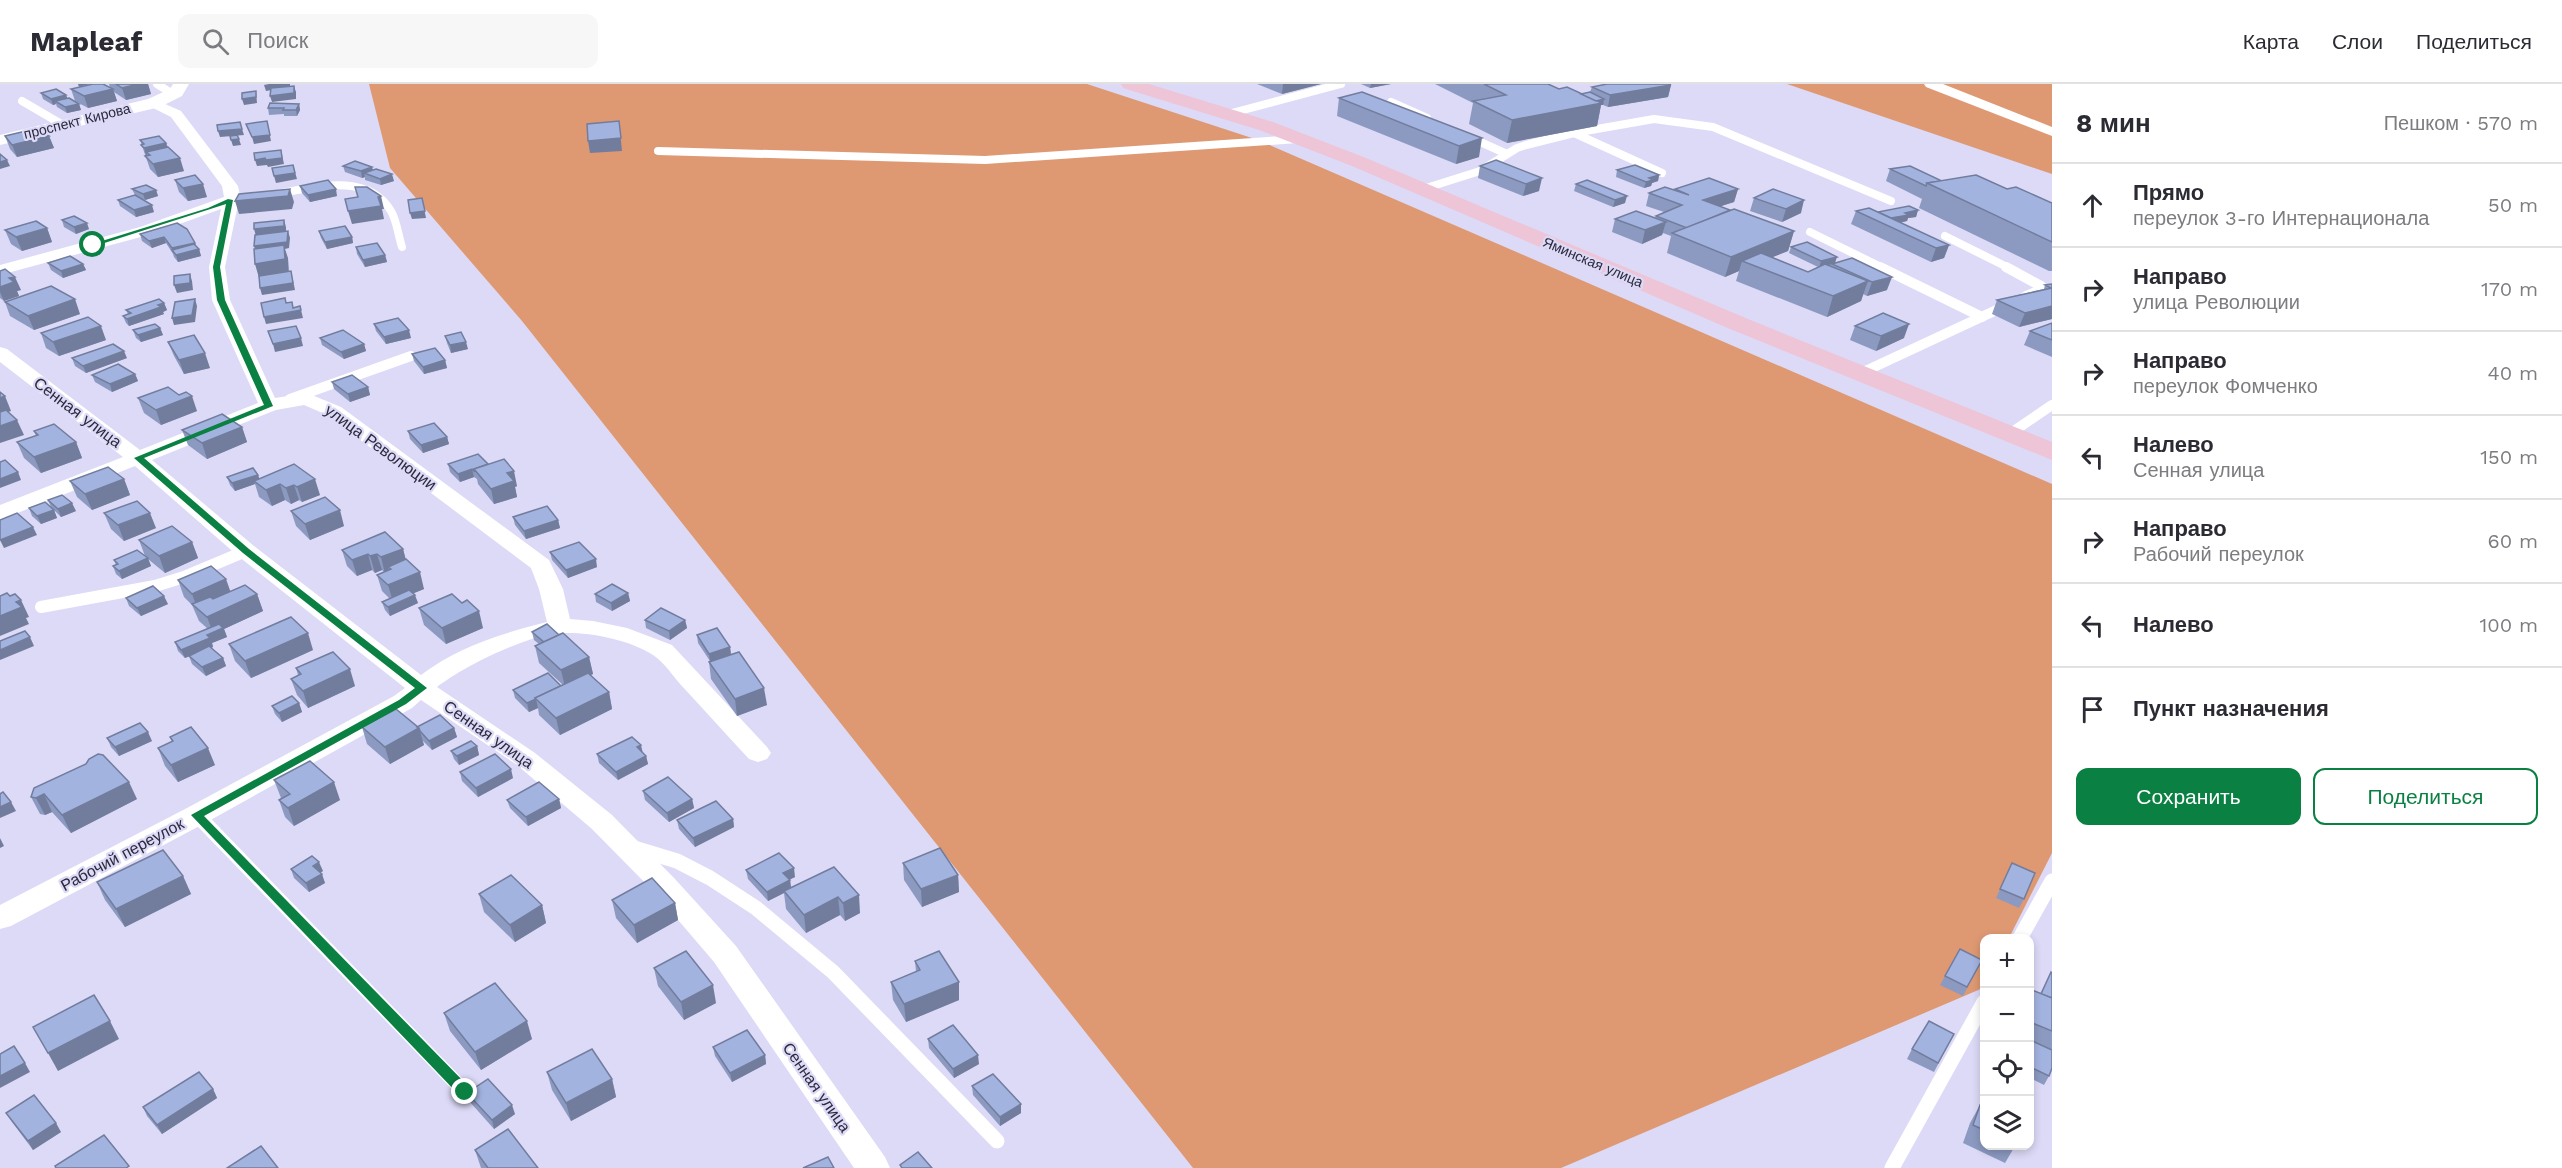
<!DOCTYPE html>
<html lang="ru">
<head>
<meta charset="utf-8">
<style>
	:root { --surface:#fff; --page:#f7f7f7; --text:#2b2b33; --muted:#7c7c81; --line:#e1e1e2; --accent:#0b8043 }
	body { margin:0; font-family:"Work Sans",sans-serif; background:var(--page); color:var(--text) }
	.controls { position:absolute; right:18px; bottom:18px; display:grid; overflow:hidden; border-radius:12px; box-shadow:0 3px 9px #0003 }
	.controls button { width:54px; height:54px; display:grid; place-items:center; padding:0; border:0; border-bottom:2px solid var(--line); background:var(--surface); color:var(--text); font:30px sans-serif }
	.stop { position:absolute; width:18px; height:18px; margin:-14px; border:4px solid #0b8043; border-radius:50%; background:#fff }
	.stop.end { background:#0b8043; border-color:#fff; box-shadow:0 2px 6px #0008 }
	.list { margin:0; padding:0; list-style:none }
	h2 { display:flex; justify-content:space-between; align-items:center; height:78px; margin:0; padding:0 24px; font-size:26px }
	h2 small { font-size:20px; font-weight:400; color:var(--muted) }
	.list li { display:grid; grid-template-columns:39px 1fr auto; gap:18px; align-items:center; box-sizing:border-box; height:84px; padding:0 24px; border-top:2px solid var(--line) }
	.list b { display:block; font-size:22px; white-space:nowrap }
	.list p { margin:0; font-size:20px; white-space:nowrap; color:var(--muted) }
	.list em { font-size:20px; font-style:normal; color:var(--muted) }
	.actions { display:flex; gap:12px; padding:18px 24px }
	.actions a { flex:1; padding:14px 0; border:2px solid var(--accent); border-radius:12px; text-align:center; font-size:21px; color:var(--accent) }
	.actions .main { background:var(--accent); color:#fff }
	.icon { flex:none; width:33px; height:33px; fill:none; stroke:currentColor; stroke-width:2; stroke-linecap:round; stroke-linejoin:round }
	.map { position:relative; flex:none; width:2052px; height:1084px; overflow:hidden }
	header { display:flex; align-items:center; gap:36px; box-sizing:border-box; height:84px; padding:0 30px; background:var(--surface); border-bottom:2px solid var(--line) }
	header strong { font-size:28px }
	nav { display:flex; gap:33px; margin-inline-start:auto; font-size:21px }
	.search { width:420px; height:54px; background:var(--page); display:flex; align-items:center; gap:15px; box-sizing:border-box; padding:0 21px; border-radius:12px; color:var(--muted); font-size:22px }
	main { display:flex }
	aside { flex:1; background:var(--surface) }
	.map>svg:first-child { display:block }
	.green { fill:#de9973 }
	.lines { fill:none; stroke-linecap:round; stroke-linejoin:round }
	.service-far3 { stroke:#fff; stroke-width:8 }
	.service-far2 { stroke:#fff; stroke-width:10 }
	.service-far1 { stroke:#fff; stroke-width:12 }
	.service { stroke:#fff; stroke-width:15 }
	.minor { fill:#fff; fill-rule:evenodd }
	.tertiary { fill:#fff; fill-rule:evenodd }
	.primary { fill:#eec4d7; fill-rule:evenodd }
	.wall { fill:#8c9ac1 }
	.shaded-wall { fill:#727d9d }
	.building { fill:#a3b3e0; stroke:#727d9d; stroke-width:1.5 }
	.route { fill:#0b8043 }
	.labels { text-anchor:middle; stroke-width:4.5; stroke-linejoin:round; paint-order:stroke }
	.far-street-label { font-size:14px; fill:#2b293b; stroke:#dcdaf7 }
	.street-label { font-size:16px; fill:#2b293b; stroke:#dcdaf7 }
</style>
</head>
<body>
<header>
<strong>Mapleaf</strong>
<div class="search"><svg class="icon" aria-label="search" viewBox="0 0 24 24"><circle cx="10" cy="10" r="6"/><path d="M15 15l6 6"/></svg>Поиск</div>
<nav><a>Карта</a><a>Слои</a><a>Поделиться</a></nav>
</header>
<main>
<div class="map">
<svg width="2052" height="1084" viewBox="0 0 2052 1084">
	<rect width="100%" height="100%" fill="#dcdaf7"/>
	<g class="green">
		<path d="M369,0H1087L1258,56L2052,400V769L2009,854H1984L1983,904L1561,1084H1193L522,237L390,84Z"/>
		<path d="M1787,0H2052V90Z"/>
	</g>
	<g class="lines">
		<g class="service-far3">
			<path d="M157,0L173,10"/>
			<path d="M22,17L63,41"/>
			<path d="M1391,18L1427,34"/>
			<path d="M1228,30L1341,0"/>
			<path d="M1574,49L1662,89"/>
			<path d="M1467,52L1507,70"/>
			<path d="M658,67L985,76L1298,55"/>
			<path d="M1423,105L1480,87L1517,64L1526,61L1574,49L1654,35L1713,43L1891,117"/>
			<path d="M276,110C312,104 367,87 391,127C397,137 398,151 402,163"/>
			<path d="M1810,148L1883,184"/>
			<path d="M1945,152L2009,184"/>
		</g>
		<g class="service-far2">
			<path d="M1880,183L1982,233"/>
			<path d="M2006,183L2041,202L2040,206L2026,212"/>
			<path d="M1859,290L2005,222"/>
			<path d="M290,315L411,272"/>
			<path d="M2008,351L2052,321"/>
		</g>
		<path class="service-far1" d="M41,523L155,502L184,493L246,467"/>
		<g class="service">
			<path d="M197,731L465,1008"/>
			<path d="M634,764L677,777L710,794L756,824L833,888L997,1057"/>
			<path d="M2020,854L2052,797"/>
			<path d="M1892,1084L1984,918"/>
		</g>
		<g class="minor">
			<path d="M1924,0H1943L2052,43V52L1926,3Z"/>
			<path d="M154,15L181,27L238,102L240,111L225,183L230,216L275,314L307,309L341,323L549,476L563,505L570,535L593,537L627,544L672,561L767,663L771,669L767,675L758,678L749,675C726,650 704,626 681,601C673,592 664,578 653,571C628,555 590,548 561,549C527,551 464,582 437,603L535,669L612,731L675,795L736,862L885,1073L890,1084H854L714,878L655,809L592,745L517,681L421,616L412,624L207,738L11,842L0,845V821L187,724L394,612L405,604L238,472L135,382L0,436V421L123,373L0,278V263L7,265L140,366L258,319L212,216L209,183L221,125L152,150L0,191V181L140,143L224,113L222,102L171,33L149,22L147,19ZM304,321L327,331L531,484L539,505L547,538C503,549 457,563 421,591L254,462L152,376L276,326Z"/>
		</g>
		<path class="tertiary" d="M173,0H189L182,12L160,23L0,61V51L148,15L170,5Z"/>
		<path class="primary" d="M1121,0H1149L1273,38L1366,74L1748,235L2052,358V376L1730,245L1352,82L1259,46L1123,4Z"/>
	</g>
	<g class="wall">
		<path d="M109,0H148L151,10L126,16L114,8L117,17L88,24L75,17L71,5L110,4Z"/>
		<path d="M1257,0H1321L1282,10Z"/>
		<path d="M1361,0H1391L1370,4Z"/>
		<path d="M1435,0H1548L1559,5L1581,10L1590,8L1592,3L1671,1L1668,13L1608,23L1603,21H1601L1597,42L1507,59L1469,40L1473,19Z"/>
		<path d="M1362,8L1479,73L1456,80L1337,32L1339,14Z"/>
		<path d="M41,9L67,14L79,20L81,26L67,29L57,23L56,20L53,21L43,15Z"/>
		<path d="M299,20L300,26L297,32H284V30L269,31L268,24Z"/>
		<path d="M5,52H49L54,64L17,73L10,65Z"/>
		<path d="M140,56L166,59L168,63L184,87L158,93L150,85Z"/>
		<path d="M1496,76L1539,107L1523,112L1478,94L1480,82Z"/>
		<path d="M343,82L373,86L394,97L381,101L365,96V93L362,94L345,88Z"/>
		<path d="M1890,85L1942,97L2007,105L2052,119V187H2049L1919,124L1922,115L1886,97Z"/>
		<path d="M1617,86L1659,91L1658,97L1652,99L1651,102L1644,104L1616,93Z"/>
		<path d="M175,96L207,113L188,117L179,108Z"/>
		<path d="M1576,100L1625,119L1613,123L1574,107Z"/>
		<path d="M300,102L337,112L310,118L302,109Z"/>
		<path d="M132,105L156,106L158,112L145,116L140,114L154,128L136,133L120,122L118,116L135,111Z"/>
		<path d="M1675,105H1738L1734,118L1720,122L1730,127L1794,147L1788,167L1772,173L1808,188L1818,183L1789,169L1791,163L1836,179L1887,206L1867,212L1863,210L1861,217L1827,233L1736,197L1739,187L1725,193L1667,169L1671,152L1663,149L1662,151L1642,160L1612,148L1615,135L1655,134L1656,132L1664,128L1646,122L1649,109L1675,106Z"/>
		<path d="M1754,114L1801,129L1782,138L1750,127Z"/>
		<path d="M1918,126L1916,133L1908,134L1907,137L1900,139L1949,161L1944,174L1931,178L1851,140L1856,127L1878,128Z"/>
		<path d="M62,136L89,145L76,150L64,143Z"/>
		<path d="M177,139L199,165L201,172L178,178L174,173L173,170L166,159L152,164L142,157L140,150Z"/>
		<path d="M47,144L52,158L22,167L11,160L5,146Z"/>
		<path d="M319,147L352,153L353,159L327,165L321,154Z"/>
		<path d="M356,163L385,171L387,178L365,183L357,170Z"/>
		<path d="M48,179L83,180L86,186L63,194L51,186Z"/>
		<path d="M0,187L21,206L17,207L19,212L4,217L0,214Z"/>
		<path d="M2052,200V235L2019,243L1992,230L1997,216L2044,205L2045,201Z"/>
		<path d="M5,218L80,230L34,246L10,232Z"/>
		<path d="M164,219L167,226L163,228L164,230L129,242L126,239L123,232L128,230L126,226Z"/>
		<path d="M2052,239V273L2024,261L2030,247Z"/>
		<path d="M374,240L411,254L386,260L376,247Z"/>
		<path d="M1855,242L1904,254L1876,267L1850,256Z"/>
		<path d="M160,244L163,251L141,258L136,254L133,246Z"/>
		<path d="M41,249L106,256L59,272L46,264Z"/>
		<path d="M445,252L468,265L451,269L447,259Z"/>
		<path d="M320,254L364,260L366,267L344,275L322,261Z"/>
		<path d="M168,258L210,284L184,290L174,272Z"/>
		<path d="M412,270L445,276L447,284L424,290L414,277Z"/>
		<path d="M72,274H127L86,289L75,282Z"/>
		<path d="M135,290L138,297L112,308L95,298L92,291Z"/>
		<path d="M332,298L368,303L370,311L350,318L334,305Z"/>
		<path d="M138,314L197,327L161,341L144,329Z"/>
		<path d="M242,343L247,358L207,375L188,361L182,346Z"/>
		<path d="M34,347L76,358L82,374L41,389L24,374L17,358L36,352Z"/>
		<path d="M408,347L447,353L449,360L423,369L410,355Z"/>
		<path d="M294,380L320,411L302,418L299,416L291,420L285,416L272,422L259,413L255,400L235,407L230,401L227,393L258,391L259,395Z"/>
		<path d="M448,380H488L517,402L515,403L517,413L494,420L478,400L477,395L474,393L460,398L450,388Z"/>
		<path d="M124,395L130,411L92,426L77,413L70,397Z"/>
		<path d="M48,416L76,427L61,433L54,426L57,434L41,440L32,432L29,424L51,423Z"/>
		<path d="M291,427L344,442L310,456L296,442Z"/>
		<path d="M104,429L156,444L124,457L111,445Z"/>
		<path d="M513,433L558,436L560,444L526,455L515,441Z"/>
		<path d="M139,456L192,458L198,474L165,489L148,475L151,482L122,495L116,490L113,482L116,481L114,476L145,472Z"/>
		<path d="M403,465L406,476L424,505L413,509L418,519L390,532L385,526L382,518L390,515L382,507L377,491L384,488L382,486L375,489L372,486L357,492L347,482L342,466Z"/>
		<path d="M550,468L597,483L568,494L552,476Z"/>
		<path d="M178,496L230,507L257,510L263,527L224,545L227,553L212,559L213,563L211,564L223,574L226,582L206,592L192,580L189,572L185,574L178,567L175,558L208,545L199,537L192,521L184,513Z"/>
		<path d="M628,509L630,517L612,527L596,518L595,510Z"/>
		<path d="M126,514L168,520L141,532L129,522Z"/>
		<path d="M419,524L483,544L446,560L424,541Z"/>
		<path d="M645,536H685L687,544L670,556L646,544Z"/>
		<path d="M532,548L559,551L589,573L593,590L590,591L609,608L612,625L560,651L539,631L538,624L529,628L515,614L513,606L563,601L539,579L535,562L539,560L534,556Z"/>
		<path d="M697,551L730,563L731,571L767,621L737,632L711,595L709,578L710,577L698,559Z"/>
		<path d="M229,560L313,566L251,594L235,577Z"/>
		<path d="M296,584L355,602L308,624L297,611L291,595L298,591Z"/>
		<path d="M299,619L302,628L282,638L275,630L272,622Z"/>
		<path d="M362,643H417L454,644L457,653L432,666L422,656L424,661L390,680L367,660Z"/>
		<path d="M170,653L215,681L178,698L165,682L158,664L172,658Z"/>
		<path d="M107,654L152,657L119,672L111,663Z"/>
		<path d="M477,662L479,671L459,681L454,675L451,667Z"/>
		<path d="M597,670L646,672L648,680L618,696L599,679Z"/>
		<path d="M460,688L513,694L478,713L462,697Z"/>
		<path d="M274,696L340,716L294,742L285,733L279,716L281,714Z"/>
		<path d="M34,704L137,715L71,749L52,728L45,731L40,730L31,713Z"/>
		<path d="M643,707L692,715L694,724L669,738L645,716Z"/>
		<path d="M559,715L561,724L528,742L510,724L507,716Z"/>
		<path d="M733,735L734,743L695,763L679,745L677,736Z"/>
		<path d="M903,779L958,791L959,808L922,823L904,796Z"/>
		<path d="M2012,779L2024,815L2019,824L1996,814Z"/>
		<path d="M834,783L860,829L845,837L840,831L806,849L786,825L784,809L768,817L748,795L746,786L795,793L790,795L791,803Z"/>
		<path d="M291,785L323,787L320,788L325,799L309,808L294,794Z"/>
		<path d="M183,792L191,810L125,843L105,816L97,798Z"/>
		<path d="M479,810L542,821L546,839L515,858L484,828Z"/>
		<path d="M612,816L675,819L678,836L637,859L616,834Z"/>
		<path d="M1960,865L1982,876L1963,912L1940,901Z"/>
		<path d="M915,877L959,916L906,938L893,916L891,898L916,888Z"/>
		<path d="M654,884L716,919L684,936L658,902Z"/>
		<path d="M2051,888L2052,889V984L2049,992L2044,1001L2030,994V910L2032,906L2040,910Z"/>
		<path d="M444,929L532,955L481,986L450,947Z"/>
		<path d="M1954,950L1934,988L1907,975L1912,965Z"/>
		<path d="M928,955L979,980L954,994L929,964Z"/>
		<path d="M713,963L765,971L766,980L732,998L715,972Z"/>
		<path d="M547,988L612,995L616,1013L571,1037L552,1006Z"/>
		<path d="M972,1002L1021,1020V1029L1000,1042L973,1011Z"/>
		<path d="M213,1005L217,1014L162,1050L147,1032L143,1023Z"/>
		<path d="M467,1009L515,1030L494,1045L470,1018Z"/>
		<path d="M1980,1021L1984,1023V1062H2015L2005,1079L1963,1059L1970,1039Z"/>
		<path d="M6,1029L61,1048L33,1066L12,1038Z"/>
		<path d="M475,1066L538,1084H481Z"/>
	</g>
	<g class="shaded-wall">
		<path d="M78,0H90L79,3Z"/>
		<path d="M138,0H148L151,10L126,16L122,4Z"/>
		<path d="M269,0H290V3L266,7L264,1Z"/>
		<path d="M1283,0H1321L1282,10Z"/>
		<path d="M1371,0H1391L1370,4Z"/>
		<path d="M1671,1L1668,13L1608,23L1610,11Z"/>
		<path d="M294,2L296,8V15L272,18L270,12Z"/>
		<path d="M113,5L117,17L88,24L84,12Z"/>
		<path d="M256,7L257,19L244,21L242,15Z"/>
		<path d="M66,11L69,17H55L56,20L53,21L51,15Z"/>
		<path d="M1604,15L1603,21H1601L1597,42L1507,59L1512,36L1586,18Z"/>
		<path d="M79,20L81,26L67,29L65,23Z"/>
		<path d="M299,20L300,26L297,32L296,26Z"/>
		<path d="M267,37L271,57L254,60L252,53Z"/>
		<path d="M619,37L622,67L590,69L588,57Z"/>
		<path d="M242,45L244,51L220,53L218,47Z"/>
		<path d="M49,52L54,64L17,73L12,61Z"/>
		<path d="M1482,54L1479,73L1456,80L1459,62Z"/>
		<path d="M239,55L241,61L233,62L231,56Z"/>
		<path d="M166,59L170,71L146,68L149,76L147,74L144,64Z"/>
		<path d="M281,66L284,80L268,83L267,81L257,82L255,76Z"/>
		<path d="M180,74L184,87L158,93L153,80Z"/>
		<path d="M7,76L10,82L0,85V78Z"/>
		<path d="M293,81L297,95L276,99L274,92Z"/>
		<path d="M372,83L374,89H364L365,93L362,94L361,87Z"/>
		<path d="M392,90L394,97L381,101L380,95Z"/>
		<path d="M1659,91L1658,97L1652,99L1651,102L1644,104L1646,98L1649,94Z"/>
		<path d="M1542,94L1539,107L1523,112L1526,100Z"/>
		<path d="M203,100L207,113L188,117L183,104Z"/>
		<path d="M290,105L294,118L292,125L239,130L235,117Z"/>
		<path d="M336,105L337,112L310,118L308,111Z"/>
		<path d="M1738,105L1734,118L1700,129L1703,116Z"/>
		<path d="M156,106L158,112L145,116L143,110Z"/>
		<path d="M381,112L384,125H382L384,135L352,140L348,127Z"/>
		<path d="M1627,112L1625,119L1613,123L1615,116Z"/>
		<path d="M422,114L426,134L412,135L410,129Z"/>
		<path d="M1804,116L1801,129L1782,138L1786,125Z"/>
		<path d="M152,121L154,128L136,133L134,126Z"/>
		<path d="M1918,126L1916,133L1908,134L1907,137L1887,141L1880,138L1905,129Z"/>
		<path d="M284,136L286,143V149L256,152L254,145Z"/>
		<path d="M1666,138L1662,151L1642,160L1645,146Z"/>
		<path d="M87,139L89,145L76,150L74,143Z"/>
		<path d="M47,144L52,158L22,167L16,153Z"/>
		<path d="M288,147L290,154L289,164L285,165L288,174L289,189L259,194L255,180L256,169L254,162Z"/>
		<path d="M1794,147L1788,167L1753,181L1742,177L1739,187L1725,193L1731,173Z"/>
		<path d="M164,153L166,159L152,164L149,157Z"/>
		<path d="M352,153L353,159L327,165L325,158Z"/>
		<path d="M195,159L197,165L173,167L172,164Z"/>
		<path d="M1949,161L1944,174L1931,178L1936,164Z"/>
		<path d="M199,165L201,172L178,178L176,171Z"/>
		<path d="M385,171L387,178L365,183L363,176Z"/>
		<path d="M1837,173L1835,179L1819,184L1821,177Z"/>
		<path d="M83,180L86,186L63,194L61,187Z"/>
		<path d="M291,187L295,206L262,211L260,204Z"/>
		<path d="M190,190L192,197L193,206L177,209L174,201Z"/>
		<path d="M15,193L21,206L17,207L19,212L4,217L0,208V203L9,194Z"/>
		<path d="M1892,193L1887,206L1867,212L1872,198Z"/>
		<path d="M1868,197L1861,217L1827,233L1833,212Z"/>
		<path d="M75,215L80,230L34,246L28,232Z"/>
		<path d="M195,215L197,222L195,238L174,241L172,234Z"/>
		<path d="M164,219L167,226L163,228L164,230L129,242L127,235Z"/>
		<path d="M2052,222V235L2019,243L2025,229Z"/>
		<path d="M301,226L303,234L266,240L264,233Z"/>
		<path d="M1909,240L1904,254L1876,267L1881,252Z"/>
		<path d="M101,242L106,256L59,272L53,258Z"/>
		<path d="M160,244L163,251L141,258L138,251Z"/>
		<path d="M409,246L411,254L386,260L384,253Z"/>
		<path d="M301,254L303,262L275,268L273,260Z"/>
		<path d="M466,258L468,265L451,269L450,261Z"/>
		<path d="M364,260L366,267L344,275L341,268Z"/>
		<path d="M124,267L127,274L86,289L83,282Z"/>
		<path d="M205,269L210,284L184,290L179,276Z"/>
		<path d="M445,276L447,284L424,290L423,283Z"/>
		<path d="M135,290L138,297L112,308L110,300Z"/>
		<path d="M368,303L370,311L350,318L348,310Z"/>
		<path d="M5,312L11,327L0,331V314Z"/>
		<path d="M192,312L197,327L161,341L156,326Z"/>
		<path d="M17,336L24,351L0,359V342Z"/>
		<path d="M242,343L247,358L207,375L202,359Z"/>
		<path d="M447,353L449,360L423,369L421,361Z"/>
		<path d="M76,358L82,374L41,389L34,373Z"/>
		<path d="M472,385L474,393L460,398L458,390Z"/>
		<path d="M514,387L517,402L515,403L517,413L494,420L491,405L507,389Z"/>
		<path d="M18,388L21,396L0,404V395Z"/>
		<path d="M258,391L261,399L254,397L255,400L235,407L232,399Z"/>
		<path d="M124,395L130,411L92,426L85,410Z"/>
		<path d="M315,395L320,411L302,418L297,403Z"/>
		<path d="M280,400L285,416L272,422L266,406Z"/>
		<path d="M294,401L299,416L291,420L286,404Z"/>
		<path d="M72,419L76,427L61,433L58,425Z"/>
		<path d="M54,426L57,434L41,440L37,432Z"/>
		<path d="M340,426L344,442L310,456L305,440Z"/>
		<path d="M150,429L156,444L124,457L118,441Z"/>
		<path d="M558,436L560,444L526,455L524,447Z"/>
		<path d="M33,443L37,451L4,464L0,456Z"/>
		<path d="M192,458L198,474L165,489L159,472Z"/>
		<path d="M403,465L407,481L391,485L388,483L390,488L385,490L381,473Z"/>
		<path d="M368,470L372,486L357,492L352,476Z"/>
		<path d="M377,470L382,486L375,489L370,472Z"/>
		<path d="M148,474L151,482L122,495L119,487Z"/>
		<path d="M596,475L597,483L568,494L566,486Z"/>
		<path d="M420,488L424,505L393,518L388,501Z"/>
		<path d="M226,495L232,512L198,526L192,510Z"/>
		<path d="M628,509L630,517L612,527L611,519Z"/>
		<path d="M257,510L263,527L224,545L227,553L212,559L213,563L185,574L181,566L207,551L213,549L207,533Z"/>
		<path d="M415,511L418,519L390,532L388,523Z"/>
		<path d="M164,512L168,520L141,532L137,524Z"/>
		<path d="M21,516L29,533L26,534L29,540L0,552V532L16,518Z"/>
		<path d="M479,527L483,544L446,560L442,544Z"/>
		<path d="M685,536L687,544L670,556L669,547Z"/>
		<path d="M308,549L313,566L251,594L245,577Z"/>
		<path d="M30,553L34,562L0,576V566Z"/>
		<path d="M730,563L731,571L710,578L709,570Z"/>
		<path d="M589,573L593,590L565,603L561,586Z"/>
		<path d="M223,574L226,582L206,592L202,583Z"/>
		<path d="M350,585L355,602L308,624L303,607Z"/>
		<path d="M764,604L767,621L737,632L735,615Z"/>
		<path d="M609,608L612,625L560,651L556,634Z"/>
		<path d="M536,615L538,624L529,628L527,619Z"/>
		<path d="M299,619L302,628L282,638L279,629Z"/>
		<path d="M419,644L424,661L390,680L385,663Z"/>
		<path d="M454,644L457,653L432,666L429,657Z"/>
		<path d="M148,648L152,657L119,672L115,663Z"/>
		<path d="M641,661L643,670L637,663Z"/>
		<path d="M477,662L479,671L459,681L457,672Z"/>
		<path d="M208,664L215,681L178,698L171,681Z"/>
		<path d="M646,672L648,680L618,696L616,688Z"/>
		<path d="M511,685L513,694L478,713L476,704Z"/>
		<path d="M129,698L137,715L71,749L62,731Z"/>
		<path d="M334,698L340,716L294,742L288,724Z"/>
		<path d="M44,710L52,728L45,731L36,714Z"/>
		<path d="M559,715L561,724L528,742L526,733Z"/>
		<path d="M692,715L694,724L669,738L667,729Z"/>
		<path d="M11,718L16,727L0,734V723Z"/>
		<path d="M733,735L734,743L695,763L693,754Z"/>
		<path d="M0,754L4,762L0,764Z"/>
		<path d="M319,778L323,787L317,791L313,782Z"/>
		<path d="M794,784L795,793L785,798L783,789Z"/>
		<path d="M322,790L325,799L309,808L306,799Z"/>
		<path d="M958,791L959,808L922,823L921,805Z"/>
		<path d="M183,792L191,810L125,843L116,825Z"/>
		<path d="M790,796L791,805L784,807V809L768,817L767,808Z"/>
		<path d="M859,811L860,829L845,837L843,819Z"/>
		<path d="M838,813L840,831L806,849L804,831Z"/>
		<path d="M675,819L678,836L637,859L634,841Z"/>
		<path d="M542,821L546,839L515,858L510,841Z"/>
		<path d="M959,898V916L906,938L904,920Z"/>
		<path d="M713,901L716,919L684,936L681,918Z"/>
		<path d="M110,937L119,955L58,987L48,969Z"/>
		<path d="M527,937L532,955L481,986L475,968Z"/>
		<path d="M765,971L766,980L732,998L730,989Z"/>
		<path d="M978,971L979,980L954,994L953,985Z"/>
		<path d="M25,979L30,988L0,1004V992Z"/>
		<path d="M612,995L616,1013L571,1037L566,1019Z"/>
		<path d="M213,1005L217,1014L162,1050L157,1041Z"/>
		<path d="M1021,1020V1029L1000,1042V1033Z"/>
		<path d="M512,1021L515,1030L494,1045L492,1036Z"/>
		<path d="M56,1039L61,1048L33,1066L28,1057Z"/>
	</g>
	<g class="building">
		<path d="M93,0H103L113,5L84,12L71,5Z"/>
		<path d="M116,0H138L122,4Z"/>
		<path d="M1484,0H1548L1559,5L1567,3L1602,19L1512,36L1473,17L1506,11Z"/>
		<path d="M1607,0H1668L1671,1L1610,11L1592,3Z"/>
		<path d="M294,2V9L270,12L271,4Z"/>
		<path d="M56,5L66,11L51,15L41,9Z"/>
		<path d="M256,7V13L242,15V9Z"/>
		<path d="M1362,8L1482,54L1459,62L1339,14Z"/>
		<path d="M1590,8L1604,15L1596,17L1581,10Z"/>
		<path d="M69,14L79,20L65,23L55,17Z"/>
		<path d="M270,19L299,20L296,26H283L284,24H268Z"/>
		<path d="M267,37L270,51L252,53L246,40Z"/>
		<path d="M619,37L621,54L588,57L587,40Z"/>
		<path d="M240,38L242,45L218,47L217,41Z"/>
		<path d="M34,45L49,52L12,61L5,52Z"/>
		<path d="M237,51L239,55L231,56L230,52Z"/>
		<path d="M159,52L166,59L144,64L141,61L144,60L140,56Z"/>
		<path d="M168,63L180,74L153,80L145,72L150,71L146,68Z"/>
		<path d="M281,66L282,74L266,76L265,74L255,76L254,69Z"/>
		<path d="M0,70L7,76L0,78Z"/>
		<path d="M1496,76L1542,94L1526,100L1480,82Z"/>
		<path d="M355,77L372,83L361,87L343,82Z"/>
		<path d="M293,81L295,89L274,92L272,84Z"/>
		<path d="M1635,81L1659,91L1649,94L1653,96L1646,98L1617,86Z"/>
		<path d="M1910,82L1942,97L1927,99L1926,102L1890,85Z"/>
		<path d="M376,85L392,90L380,95L364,89Z"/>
		<path d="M195,91L203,100L183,104L175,96Z"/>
		<path d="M1976,91L2007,105L2016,103L2052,119V158L1927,99Z"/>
		<path d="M1709,94L1738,105L1703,116L1730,126L1687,144L1656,132L1682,121L1649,109L1665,103L1689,111L1675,105Z"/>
		<path d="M328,96L336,105L308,111L300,102Z"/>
		<path d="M1587,96L1627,112L1615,116L1576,100Z"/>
		<path d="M146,101L156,106L143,110L132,105Z"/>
		<path d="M355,103H367L381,112L378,113L381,122L348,127L345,115L358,113Z"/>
		<path d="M290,105L288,112L235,117L239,110Z"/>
		<path d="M1773,105L1804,116L1786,125L1754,114Z"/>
		<path d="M135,111L152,121L134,126L118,116Z"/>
		<path d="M422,114L425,127L410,129L408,116Z"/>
		<path d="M1909,122L1918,126L1905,129L1909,131L1891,134L1878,128Z"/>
		<path d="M1869,124L1949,161L1936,164L1856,127Z"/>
		<path d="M1734,125L1794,147L1731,173L1672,149Z"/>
		<path d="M1636,127L1666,138L1645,146L1615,135Z"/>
		<path d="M74,132L87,139L74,143L62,136Z"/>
		<path d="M284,136V142L254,145V139Z"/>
		<path d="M36,137L47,144L16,153L5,146Z"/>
		<path d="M177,139L187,145L195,159L172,164L164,153L149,157L140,150Z"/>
		<path d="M345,142L352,153L325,158L319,147Z"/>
		<path d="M288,147L287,158L254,162L255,151Z"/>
		<path d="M1807,158L1837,173L1821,177L1791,163Z"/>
		<path d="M377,159L385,171L363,176L356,163Z"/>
		<path d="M194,160L199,165L176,171L172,166Z"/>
		<path d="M284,161L285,175L255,180L254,165Z"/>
		<path d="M1761,169L1808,188L1825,180L1868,197L1833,212L1742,177Z"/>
		<path d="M70,172L83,180L61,187L48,179Z"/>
		<path d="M1852,174L1892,193L1872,198L1832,180Z"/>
		<path d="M5,185L15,193L9,194L14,198L0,203V187Z"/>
		<path d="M291,187L293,199L260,204L259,192Z"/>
		<path d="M190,190V199L174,201V192Z"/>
		<path d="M2052,200V204H2051L2045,201Z"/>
		<path d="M51,202L75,215L28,232L5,218Z"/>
		<path d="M2052,204V222L2025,229L1997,216Z"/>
		<path d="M285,214L286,219L292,218L293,224L300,222L301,226L264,233L261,219Z"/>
		<path d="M159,215L164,219L158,221L161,223L127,235L123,232L131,229L126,226Z"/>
		<path d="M195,215L192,231L172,234L175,218Z"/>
		<path d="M1883,229L1909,240L1881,252L1855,242Z"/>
		<path d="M88,233L101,242L53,258L41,249Z"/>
		<path d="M398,234L409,246L384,253L374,240Z"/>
		<path d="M2052,239V256L2030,247Z"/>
		<path d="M155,240L160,244L138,251L133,246Z"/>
		<path d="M296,242L301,254L273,260L268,247Z"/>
		<path d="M343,246L364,260L341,268L320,254Z"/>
		<path d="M461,248L466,258L450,261L445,252Z"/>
		<path d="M194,251L205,269L179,276L168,258Z"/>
		<path d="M113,260L124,267L83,282L72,274Z"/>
		<path d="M435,264L445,276L423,283L412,270Z"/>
		<path d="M118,280L135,290L110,300L92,291Z"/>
		<path d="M352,291L368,303L348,310L332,298Z"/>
		<path d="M168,303L179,311L186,308L192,312L156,326L138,314Z"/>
		<path d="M0,308L5,312L0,314Z"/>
		<path d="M6,326L17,336L0,342V328Z"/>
		<path d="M222,330L242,343L202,359L182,346Z"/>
		<path d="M434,339L447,353L421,361L408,347Z"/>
		<path d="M54,340L76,358L34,373L17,358L38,351L34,347Z"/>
		<path d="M478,370L488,380L474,385L475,388L472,385L458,390L448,380Z"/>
		<path d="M504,375L514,387L507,389L514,397L491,405L474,385Z"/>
		<path d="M5,376L18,388L0,395V378Z"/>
		<path d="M294,380L315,395L297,403L294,401L286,404L280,400L266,406L254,397Z"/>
		<path d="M108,383L124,395L85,410L70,397Z"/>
		<path d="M253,384L258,391L232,399L227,393Z"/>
		<path d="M62,411L72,419L58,425L48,416Z"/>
		<path d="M325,413L340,426L305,440L291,427Z"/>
		<path d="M137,417L150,429L118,441L104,429Z"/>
		<path d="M45,418L54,426L37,432L29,424Z"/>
		<path d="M547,422L558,436L524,447L513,433Z"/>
		<path d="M17,429L33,443L0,456V436Z"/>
		<path d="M172,442L192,458L159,472L139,456Z"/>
		<path d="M385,448L403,465L381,473L377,470L370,472L368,470L352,476L342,466Z"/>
		<path d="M579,458L596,475L566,486L550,468Z"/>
		<path d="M137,466L148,474L119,487L113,482L118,480L114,476Z"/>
		<path d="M406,475L420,488L388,501L377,491L391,485L388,483Z"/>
		<path d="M211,482L226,495L192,510L178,496Z"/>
		<path d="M612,500L628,509L611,519L595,510Z"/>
		<path d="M245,501L257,510L207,533L192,520L210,513L213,515Z"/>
		<path d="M153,502L164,512L137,524L126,514Z"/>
		<path d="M409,506L415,511L388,523L382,518Z"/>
		<path d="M7,509L10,512L15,510L21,516L16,518L22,523L0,532V512Z"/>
		<path d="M452,510L462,519L467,516L479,527L442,544L419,524Z"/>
		<path d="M661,524L685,536L669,547L645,536Z"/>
		<path d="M291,533L308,549L245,577L229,560Z"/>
		<path d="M219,540L223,544L207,551L210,554L181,566L175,558Z"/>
		<path d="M547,540L559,551L544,558L532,548Z"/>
		<path d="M717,544L730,563L709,570L697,551Z"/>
		<path d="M25,547L30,553L0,566V557Z"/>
		<path d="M563,549L589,573L561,586L535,562Z"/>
		<path d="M209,562L223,574L202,583L189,572Z"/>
		<path d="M333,568L350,585L303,607L291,595L301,590L296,584Z"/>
		<path d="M739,568L764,604L735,615L709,578Z"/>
		<path d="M548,589L561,602L535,614L536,615L527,619L513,606Z"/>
		<path d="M588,589L609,608L556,634L535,614Z"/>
		<path d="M292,612L299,619L279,629L272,622Z"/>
		<path d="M396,625L419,644L385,663L362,643Z"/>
		<path d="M440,631L454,644L429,657L420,647L419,644L417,643Z"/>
		<path d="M140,639L148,648L115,663L107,654Z"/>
		<path d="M191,643L208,664L171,681L158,664L173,657L170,653Z"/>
		<path d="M632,653L641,661L637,663L646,672L616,688L597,670Z"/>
		<path d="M471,657L477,662L457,672L451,667Z"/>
		<path d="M98,670L103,671L129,698L62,731L44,710L36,714L31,713L34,704L86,680L89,675Z"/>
		<path d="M495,670L511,685L476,704L460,688Z"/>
		<path d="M310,677L334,698L288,724L279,716L290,710L274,696Z"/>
		<path d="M668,693L692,715L667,729L643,707Z"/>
		<path d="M539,698L559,715L526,733L507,716Z"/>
		<path d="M3,708L11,718L0,723V710Z"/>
		<path d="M716,717L733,735L693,754L677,736Z"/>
		<path d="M940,764L958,791L921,805L903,779Z"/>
		<path d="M163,766L183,792L116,825L97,798Z"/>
		<path d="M779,769L794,784L783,789L790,796L767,808L746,786Z"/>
		<path d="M312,772L319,778L313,782L322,790L306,799L291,785Z"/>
		<path d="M2012,779L2035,789L2024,815L2000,805Z"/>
		<path d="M834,783L859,811L843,819L838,813L804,831L784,807Z"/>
		<path d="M511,791L542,821L510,841L479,810Z"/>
		<path d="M652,794L675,819L634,841L612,816Z"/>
		<path d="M1960,865L1982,876L1967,903L1945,892Z"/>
		<path d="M686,867L713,901L681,918L654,884Z"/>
		<path d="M939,867L959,898L904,920L891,898L920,886L915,877Z"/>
		<path d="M2051,888L2052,889V914L2041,910Z"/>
		<path d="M495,899L527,937L475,968L444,929Z"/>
		<path d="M2032,906L2052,914V947L2030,938V915Z"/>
		<path d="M94,911L110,937L48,969L33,943Z"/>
		<path d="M1929,937L1954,950L1938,979L1912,965Z"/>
		<path d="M953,941L978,971L953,985L928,955Z"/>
		<path d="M747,946L765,971L730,989L713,963Z"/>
		<path d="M2030,956L2052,966V984L2049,992L2030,983Z"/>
		<path d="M14,962L25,979L0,992V970Z"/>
		<path d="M592,965L612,995L566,1019L547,988Z"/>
		<path d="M199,988L213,1005L157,1041L143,1023Z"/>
		<path d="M993,990L1021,1020L1000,1033L972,1002Z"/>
		<path d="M488,995L512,1021L492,1036L467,1009Z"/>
		<path d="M34,1011L56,1039L28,1057L6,1029Z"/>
		<path d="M1980,1021L1984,1023V1046L1973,1041Z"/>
		<path d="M508,1045L538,1084H488L475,1066Z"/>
		<path d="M104,1051L129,1082L126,1084H56L55,1082Z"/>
		<path d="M261,1062L278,1084H227Z"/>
		<path d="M918,1068L932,1084H902L900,1081Z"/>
		<path d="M828,1073L834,1084H803Z"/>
	</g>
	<path class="route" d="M228,115L233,116L220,183L225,216L273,322L144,374L249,465L427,604L406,620L204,732L470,1004L472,1008L465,1013L460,1012L191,731L399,616L415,604L243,469L134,374L264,321L217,216L213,183L226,120L95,162L89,161L208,124Z"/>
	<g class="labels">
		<g class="far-street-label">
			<text transform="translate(77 37) rotate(-14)" y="5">проспект Кирова</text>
			<text transform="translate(1593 178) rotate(23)" y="5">Яминская улица</text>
		</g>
		<g class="street-label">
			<text transform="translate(78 328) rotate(37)" y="6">Сенная улица</text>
			<text transform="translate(381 363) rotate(36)" y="6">улица Революции</text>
			<text transform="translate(489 650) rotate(35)" y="6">Сенная улица</text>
			<text transform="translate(122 770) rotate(-28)" y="6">Рабочий переулок</text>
			<text transform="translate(817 1003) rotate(55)" y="6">Сенная улица</text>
		</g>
	</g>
</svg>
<div class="controls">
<button>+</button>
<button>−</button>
<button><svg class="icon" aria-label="locate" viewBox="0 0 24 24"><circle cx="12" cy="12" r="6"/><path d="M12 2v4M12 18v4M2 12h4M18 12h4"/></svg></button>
<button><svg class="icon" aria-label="layers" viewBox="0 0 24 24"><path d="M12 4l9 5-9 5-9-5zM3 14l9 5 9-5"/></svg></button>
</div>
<div class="stop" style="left:93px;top:161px"></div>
<div class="stop end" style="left:465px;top:1008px"></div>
</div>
<aside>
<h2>8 мин<small>Пешком · 570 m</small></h2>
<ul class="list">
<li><svg class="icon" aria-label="ahead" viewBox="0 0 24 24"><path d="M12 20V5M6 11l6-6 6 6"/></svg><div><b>Прямо</b><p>переулок 3-го Интернационала</p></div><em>50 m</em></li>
<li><svg class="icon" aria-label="right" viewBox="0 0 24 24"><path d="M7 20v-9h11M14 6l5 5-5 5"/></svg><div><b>Направо</b><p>улица Революции</p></div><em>170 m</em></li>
<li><svg class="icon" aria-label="right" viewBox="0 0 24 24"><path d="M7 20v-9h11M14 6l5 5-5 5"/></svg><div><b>Направо</b><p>переулок Фомченко</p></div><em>40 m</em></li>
<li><svg class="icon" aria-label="left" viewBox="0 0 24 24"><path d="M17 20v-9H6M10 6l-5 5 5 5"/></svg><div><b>Налево</b><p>Сенная улица</p></div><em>150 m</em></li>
<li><svg class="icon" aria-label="right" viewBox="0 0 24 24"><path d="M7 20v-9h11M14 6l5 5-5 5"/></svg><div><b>Направо</b><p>Рабочий переулок</p></div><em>60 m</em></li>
<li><svg class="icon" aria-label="left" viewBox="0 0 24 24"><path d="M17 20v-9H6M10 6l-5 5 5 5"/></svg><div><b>Налево</b></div><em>100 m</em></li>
<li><svg class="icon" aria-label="arrive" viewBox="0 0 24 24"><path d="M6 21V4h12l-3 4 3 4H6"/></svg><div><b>Пункт назначения</b></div></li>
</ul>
<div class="actions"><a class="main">Сохранить</a><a>Поделиться</a></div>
</aside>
</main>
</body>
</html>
